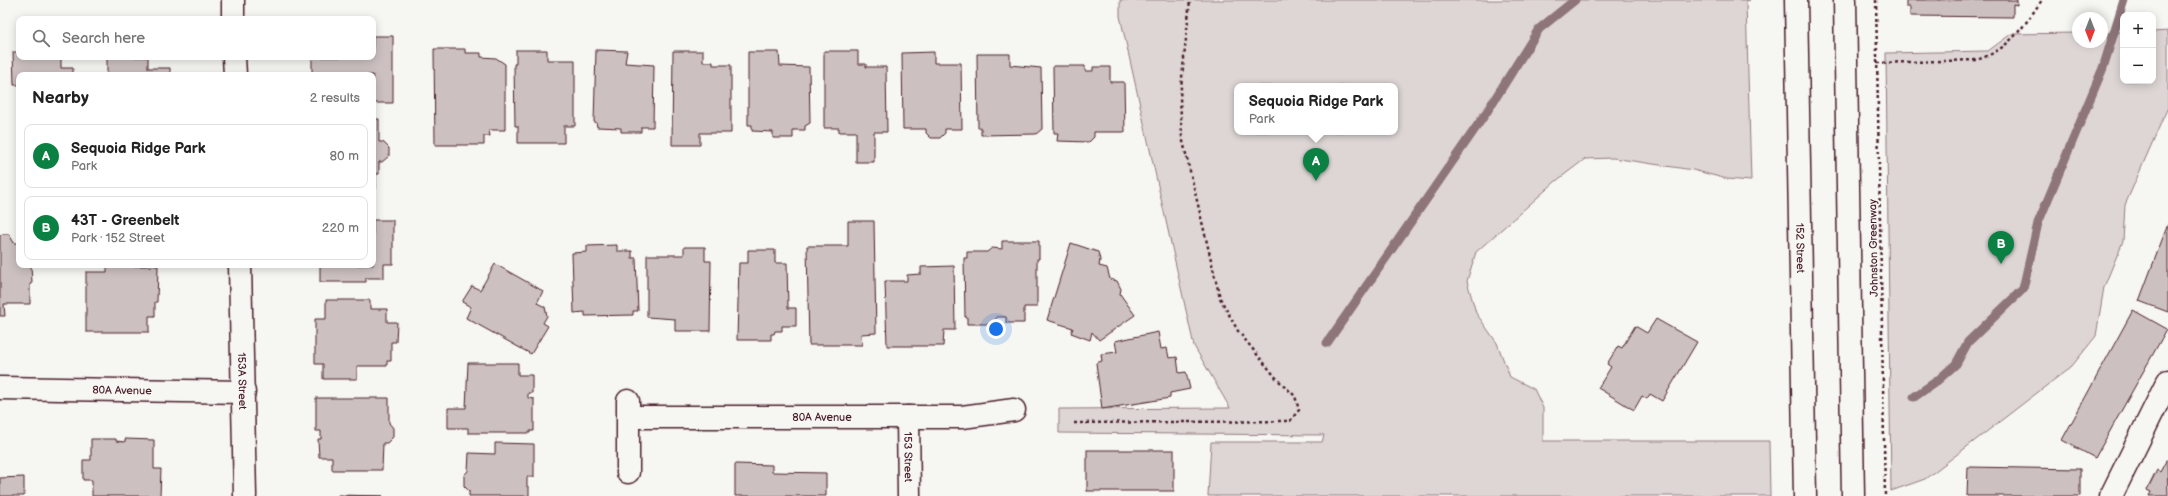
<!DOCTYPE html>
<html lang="en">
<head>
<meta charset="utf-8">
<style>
	:root { --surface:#fff; --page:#f2f2f2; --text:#222; --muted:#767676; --line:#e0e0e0; --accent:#0b8043 }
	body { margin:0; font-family:"Balsamiq Sans",sans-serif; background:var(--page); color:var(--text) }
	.controls { position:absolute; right:12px; top:12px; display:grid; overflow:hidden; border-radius:8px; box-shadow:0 2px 10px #0003 }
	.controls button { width:36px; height:36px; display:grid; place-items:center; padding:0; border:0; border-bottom:1px solid var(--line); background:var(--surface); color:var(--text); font:20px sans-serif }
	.compass { position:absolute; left:2072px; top:12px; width:36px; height:36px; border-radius:50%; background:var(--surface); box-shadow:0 2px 10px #0003; rotate:180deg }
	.you { position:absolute; left:996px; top:329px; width:14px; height:14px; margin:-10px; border:3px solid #fff; border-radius:50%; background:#1a73e8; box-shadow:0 0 0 6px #1a73e833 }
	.badge { display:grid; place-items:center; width:26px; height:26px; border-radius:50%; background:var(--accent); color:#fff; font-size:13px; font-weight:700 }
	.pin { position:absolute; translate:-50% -33px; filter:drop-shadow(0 1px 2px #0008) }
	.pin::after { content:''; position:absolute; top:21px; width:14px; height:12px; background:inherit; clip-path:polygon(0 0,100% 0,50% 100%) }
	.popup { position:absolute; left:1234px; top:83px; width:164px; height:52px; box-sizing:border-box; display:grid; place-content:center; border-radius:8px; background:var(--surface); filter:drop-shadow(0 1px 3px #0005); font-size:13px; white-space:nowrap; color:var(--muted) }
	.popup b { font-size:15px; color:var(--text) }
	.popup::after { content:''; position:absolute; left:50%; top:100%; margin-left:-8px; border:8px solid transparent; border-top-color:var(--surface) }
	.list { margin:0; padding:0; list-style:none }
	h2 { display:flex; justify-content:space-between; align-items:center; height:52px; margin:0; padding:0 16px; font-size:17px }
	h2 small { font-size:13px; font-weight:400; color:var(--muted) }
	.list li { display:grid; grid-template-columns:26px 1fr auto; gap:12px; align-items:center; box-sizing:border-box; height:64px; margin:0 8px 8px; padding:0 8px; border:1px solid var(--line); border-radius:8px }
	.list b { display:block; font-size:15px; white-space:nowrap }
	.list p { margin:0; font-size:13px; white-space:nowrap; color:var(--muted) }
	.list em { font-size:13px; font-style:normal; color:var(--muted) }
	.icon { flex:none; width:22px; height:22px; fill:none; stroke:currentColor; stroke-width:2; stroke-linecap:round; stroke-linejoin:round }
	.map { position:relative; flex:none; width:2168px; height:496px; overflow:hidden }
	.search { position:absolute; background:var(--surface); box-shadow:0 2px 10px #0003; left:16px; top:16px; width:360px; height:44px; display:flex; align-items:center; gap:10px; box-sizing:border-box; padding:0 14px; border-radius:8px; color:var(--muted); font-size:15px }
	.panel { position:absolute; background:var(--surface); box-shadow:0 2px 10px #0003; left:16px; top:72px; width:360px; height:196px; border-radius:8px }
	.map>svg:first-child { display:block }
	.green { fill:#ddd6d5; stroke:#947a80; fill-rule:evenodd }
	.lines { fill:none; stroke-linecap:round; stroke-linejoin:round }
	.stream { stroke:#8e747a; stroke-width:9 }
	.building { fill:#ccc1c0; stroke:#4a1f2b }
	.minor-casing { stroke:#4a1f2b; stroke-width:25 }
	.major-casing { stroke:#4a1f2b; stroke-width:25 }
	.path { stroke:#4a1f2b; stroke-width:2.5; stroke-dasharray:3 3; stroke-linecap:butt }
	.minor { stroke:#f6f6f2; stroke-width:22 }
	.major { stroke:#f6f6f2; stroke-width:22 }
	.labels { text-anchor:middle; stroke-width:3.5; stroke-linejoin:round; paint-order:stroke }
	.street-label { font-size:11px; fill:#4a1f2b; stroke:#f6f6f2 }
</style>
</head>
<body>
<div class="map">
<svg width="2168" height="496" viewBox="0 0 2168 496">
	<rect width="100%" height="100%" fill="#f6f6f2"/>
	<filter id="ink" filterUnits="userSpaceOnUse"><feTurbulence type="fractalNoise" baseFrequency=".025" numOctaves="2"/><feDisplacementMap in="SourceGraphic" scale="8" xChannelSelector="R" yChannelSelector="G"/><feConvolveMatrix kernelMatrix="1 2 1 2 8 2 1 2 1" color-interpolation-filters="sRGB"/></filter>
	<g filter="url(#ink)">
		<g class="green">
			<path d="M1120,0H1750L1746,1L1751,181L1727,179L1693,170L1613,158L1585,159L1556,181L1476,252L1467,281L1476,313L1497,343L1510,377L1534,389L1543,408V441H1769L1770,496H1208L1211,442H1322L1324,435L1059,433V409L1230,408L1194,346L1120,16ZM1237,86H1395V132H1237Z"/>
			<path d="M2168,31V107L2125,205L2123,241L2104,287L2096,336L2072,366L1925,479L1891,491L1886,53L1988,51L2011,34L2078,33V42H2102V33L2123,32V81H2153V32Z"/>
		</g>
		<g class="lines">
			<g class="stream">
				<path d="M1327,343L1486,113L1539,29L1575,0"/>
				<path d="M1914,397L1937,381L1956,364L1968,342L2023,289L2038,223L2103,68L2124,0"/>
			</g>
		</g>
		<g class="building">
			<path d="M1906,0H2017V5L2013,4V17L1910,16V7H1906Z"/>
			<path d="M373,36H393V103H373V75H312V57H373Z"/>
			<path d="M434,49H465V53H481V57L496,58L505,64V130H489L490,136H484V145H435Z"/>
			<path d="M516,50H547V60H575V126H564V143H518V126H515L514,64H516Z"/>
			<path d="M596,50L627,51L625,63L654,65L653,127H641V132H621V128L597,127L596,122H594Z"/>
			<path d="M673,51H703V62H713V65H731V133H700V145H672Z"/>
			<path d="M824,51H858V64H866V67H886L887,132H874V162H856V132H839V128H824Z"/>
			<path d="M13,52H19V57H61V68H73V74L89,75H19V85H14Z"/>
			<path d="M748,52H779L780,66L809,67L810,123L805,126V130H793V138H773V132L752,131V125H748Z"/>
			<path d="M934,52V63H961L962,129H945V133L940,138H931L926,133V129H903L902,53Z"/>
			<path d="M977,54H1010V65L1041,68L1042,129L1036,134L981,135V128H978Z"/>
			<path d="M107,57H148V68H170V75H107Z"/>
			<path d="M1053,66H1085V71H1093V67H1110V82H1124L1125,132H1094V137L1089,142L1057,141L1058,133H1054Z"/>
			<path d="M373,119H379V142H383L389,148V156L382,162H379V174H376V189H373Z"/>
			<path d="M373,220H393V264H384V278H366V282H320V265H373Z"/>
			<path d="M848,221H874L876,333L861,334L862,345H809L807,246H848Z"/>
			<path d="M2168,224V312L2139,301Z"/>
			<path d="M2,234H9L14,243H19V265H31L32,283L30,284V304H4L5,316H0V236Z"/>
			<path d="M1002,241H1039V259H1037V307H1024V323H1006V317H996V324H967V317H965L964,258H967V252H987L992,248L1002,249Z"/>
			<path d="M1071,243L1098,252L1100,260L1099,266L1107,268L1110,279L1117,281L1121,289L1120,294L1135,315L1099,340L1092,332L1090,340L1071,333L1073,328L1047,320Z"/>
			<path d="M617,245V251H632V258H636L638,311H633V315L585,316V312L574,313L572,253L587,252V246Z"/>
			<path d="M684,247H705V261H711L710,331H675V319L647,317V255H684Z"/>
			<path d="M748,250H775V263H787L788,308H796V326H782V331H775L774,334H771V340H737L739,263H748Z"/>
			<path d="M495,264L543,291L537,303L545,307L547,316L543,323L548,326L531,354L466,318L471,307L462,302L472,286L480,290Z"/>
			<path d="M107,266H158L157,302H155V316H149V332H86V272H107Z"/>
			<path d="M954,266L955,330H944L943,346H887L885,281H907V275L921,274V267Z"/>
			<path d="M326,300H370V309H387V322H397L396,342H391V361H387V366H357V379H323V364H315V319H326Z"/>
			<path d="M2133,310L2167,329L2095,458L2062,440Z"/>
			<path d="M1656,319L1697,342L1662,401L1650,394L1647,399L1642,396L1634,410L1598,388L1611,367L1607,364L1618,346L1622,348L1635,326L1647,333Z"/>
			<path d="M1158,332L1161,349L1167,348L1169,358L1177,357L1179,373L1186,372L1190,389L1170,393V398L1102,409L1096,363L1102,361L1101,354L1117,352L1115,341Z"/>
			<path d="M468,363H518V375H532V393H528V398L534,399V431H530V433H468V428H448V408H466Z"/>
			<path d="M316,398H389V423L393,428V437L387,443H383L382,470H332V457H319L318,439H321V431H316Z"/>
			<path d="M91,439H116V441L125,442V439L154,440V469H161L160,496H92V480H83V460H91Z"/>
			<path d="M495,443L534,444V477H527V487H529V496H469V491L464,486V475L468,471L469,453L495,454Z"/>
			<rect x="1087" y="450" width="87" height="41"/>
			<path d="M2167,459L2168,496H2149L2151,492L2147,490L2157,470L2160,472Z"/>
			<path d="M735,464L772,465V472L826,473V496H735Z"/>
			<path d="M1968,467L2080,469V496H1967Z"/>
			<path d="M24,477V496H0V478Z"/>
			<path d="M338,495L383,496H338Z"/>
		</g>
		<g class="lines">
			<g class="minor-casing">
				<g id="minor">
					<path d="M233,0V19"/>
					<path d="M234,57L235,75"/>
					<path id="s1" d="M240,265L245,496"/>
					<path id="s2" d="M0,388L244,392"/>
					<path d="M628,401V472"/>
					<path id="s3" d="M629,417H962L1014,410"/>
					<path id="s4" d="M908,417L909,496"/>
					<path d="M2111,496L2168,381"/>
				</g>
			</g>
			<g class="major-casing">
				<g id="major">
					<path id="s5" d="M1796,0L1805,496"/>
					<path d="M1845,0L1853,496"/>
				</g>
			</g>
			<g class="path">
				<path d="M1876,0L1885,496"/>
				<path d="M1877,63L1976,60C2008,51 2024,26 2042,0"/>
				<path d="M1074,423L1290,421L1299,410L1295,396L1277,379L1238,331L1220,298L1182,137L1180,97L1190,0"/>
			</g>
			<use href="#minor" class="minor"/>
			<use href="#major" class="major"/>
		</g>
	</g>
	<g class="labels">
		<g class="street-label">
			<text dy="4" stroke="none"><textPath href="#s5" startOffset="248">152 Street</textPath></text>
			<text transform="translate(1873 248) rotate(-91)" y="4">Johnston Greenway</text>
			<text dy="4" stroke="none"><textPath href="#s1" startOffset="116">153A Street</textPath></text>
			<text dy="4" stroke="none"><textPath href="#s2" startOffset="122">80A Avenue</textPath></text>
			<text dy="4" stroke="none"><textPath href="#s3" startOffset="193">80A Avenue</textPath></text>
			<text dy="4" stroke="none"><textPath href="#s4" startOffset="40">153 Street</textPath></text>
		</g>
	</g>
</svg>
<div class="controls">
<button>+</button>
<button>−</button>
</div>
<svg class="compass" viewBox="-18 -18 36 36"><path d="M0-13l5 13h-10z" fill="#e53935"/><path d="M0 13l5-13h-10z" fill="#767676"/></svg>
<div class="you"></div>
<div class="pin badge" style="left:1316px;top:181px">A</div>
<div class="popup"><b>Sequoia Ridge Park</b>Park</div>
<div class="pin badge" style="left:2001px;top:264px">B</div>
<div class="search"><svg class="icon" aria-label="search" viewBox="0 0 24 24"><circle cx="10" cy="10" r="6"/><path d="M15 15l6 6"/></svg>Search here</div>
<section class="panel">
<h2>Nearby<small>2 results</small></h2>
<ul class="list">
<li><span class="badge">A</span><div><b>Sequoia Ridge Park</b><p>Park</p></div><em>80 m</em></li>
<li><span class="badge">B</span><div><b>43T - Greenbelt</b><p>Park · 152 Street</p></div><em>220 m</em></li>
</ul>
</section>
</div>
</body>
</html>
